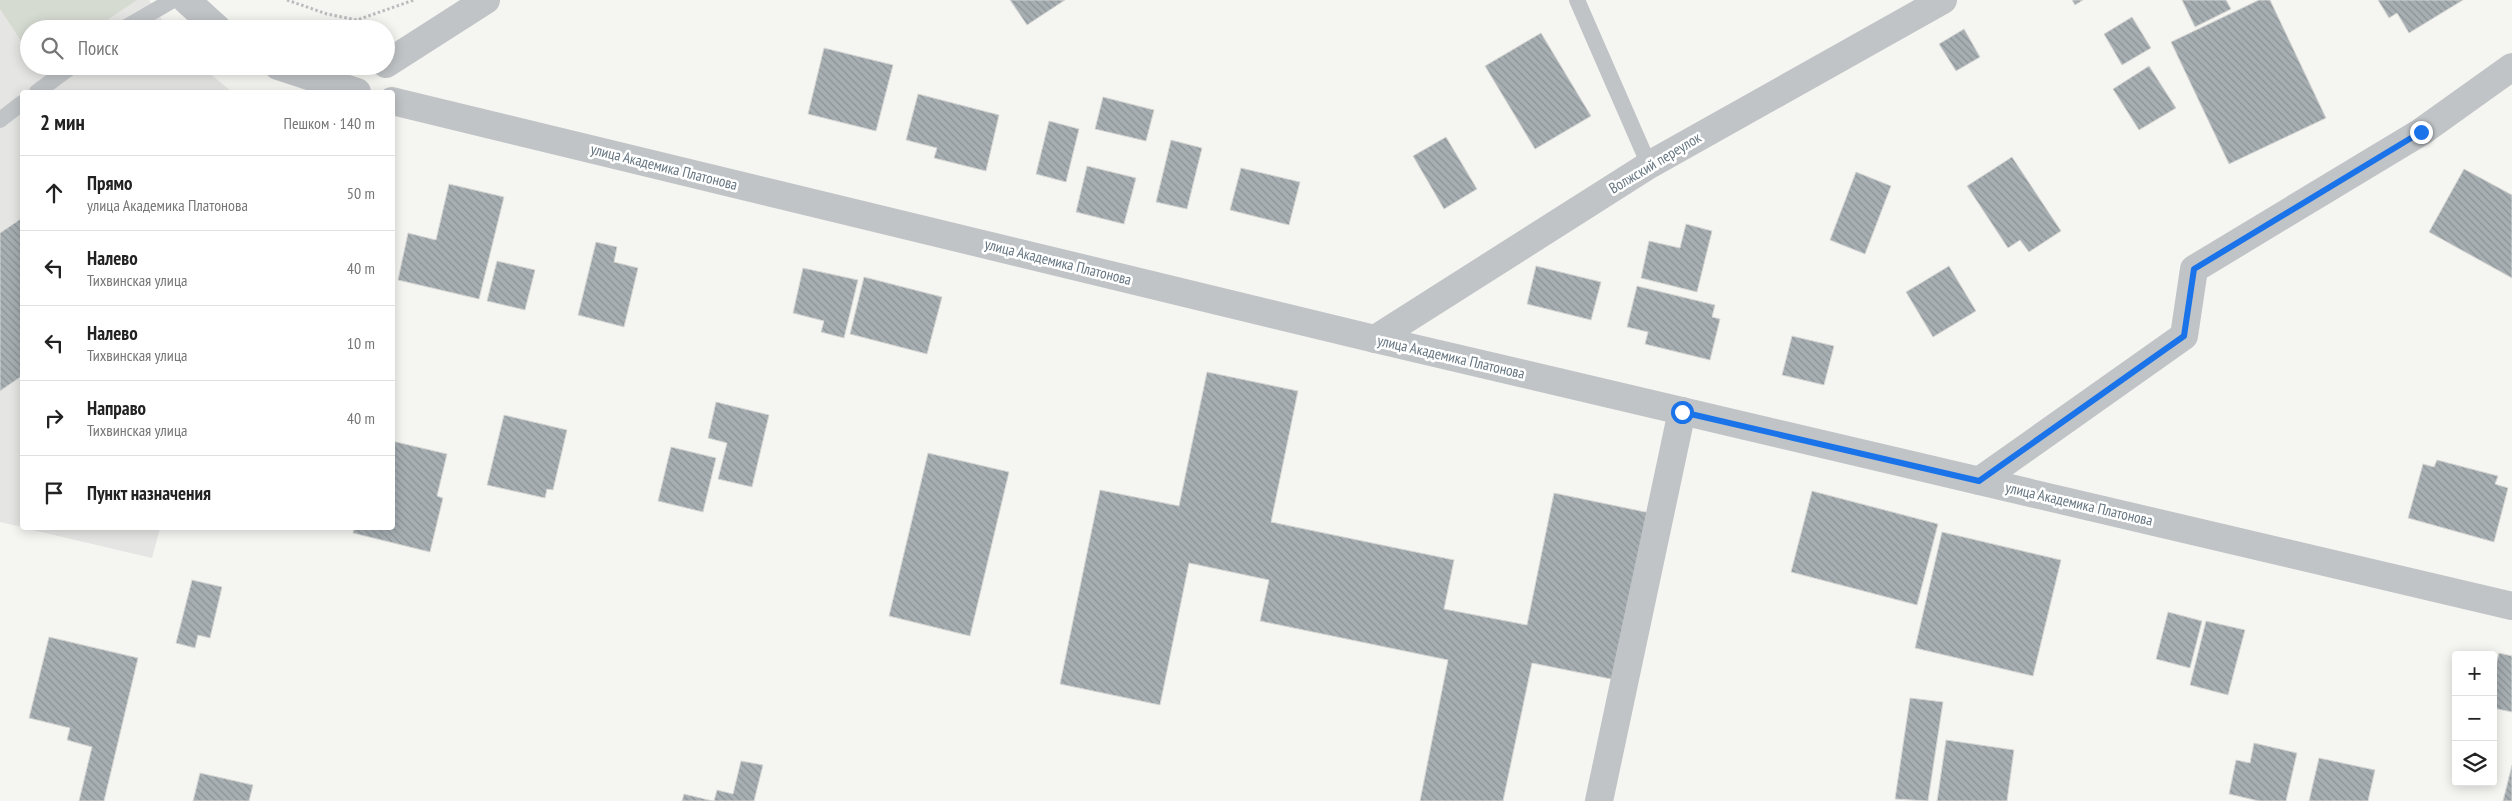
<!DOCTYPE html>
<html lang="ru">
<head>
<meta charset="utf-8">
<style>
	:root { --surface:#fff; --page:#f6f6f6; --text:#222; --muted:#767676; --line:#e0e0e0 }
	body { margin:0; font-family:"PT Sans Narrow",sans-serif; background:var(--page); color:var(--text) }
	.controls { position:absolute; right:15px; bottom:15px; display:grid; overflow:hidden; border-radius:5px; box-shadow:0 2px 12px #0003 }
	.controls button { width:45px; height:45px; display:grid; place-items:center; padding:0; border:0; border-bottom:1px solid var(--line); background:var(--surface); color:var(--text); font:25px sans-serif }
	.stop { position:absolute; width:15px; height:15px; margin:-11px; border:4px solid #1a73e8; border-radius:50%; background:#fff }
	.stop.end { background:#1a73e8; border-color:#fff; box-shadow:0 1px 5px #0008 }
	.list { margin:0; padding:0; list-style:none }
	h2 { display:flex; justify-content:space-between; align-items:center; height:65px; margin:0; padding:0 20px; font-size:21px }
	h2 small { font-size:16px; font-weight:400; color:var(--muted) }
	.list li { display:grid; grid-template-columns:32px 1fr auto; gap:15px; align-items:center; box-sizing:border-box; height:75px; padding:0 20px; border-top:1px solid var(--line) }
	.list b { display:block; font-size:19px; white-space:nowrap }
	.list p { margin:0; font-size:16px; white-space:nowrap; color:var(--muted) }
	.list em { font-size:16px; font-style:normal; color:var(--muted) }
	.icon { flex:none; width:28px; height:28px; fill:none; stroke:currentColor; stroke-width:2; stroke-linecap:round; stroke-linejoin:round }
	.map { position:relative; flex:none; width:2512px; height:801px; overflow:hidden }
	.search { position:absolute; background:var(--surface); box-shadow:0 2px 12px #0003; left:20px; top:20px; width:375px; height:55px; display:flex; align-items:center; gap:12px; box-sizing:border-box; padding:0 18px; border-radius:28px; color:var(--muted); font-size:19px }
	.panel { position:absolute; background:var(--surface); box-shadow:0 2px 12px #0003; left:20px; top:90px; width:375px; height:440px; border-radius:5px }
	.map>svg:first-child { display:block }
	.built { fill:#e5e6e4 }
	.green { fill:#d6dbd2 }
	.building { fill:url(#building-back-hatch); stroke:#d6d6d4 }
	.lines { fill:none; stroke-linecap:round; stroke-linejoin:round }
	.path { stroke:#babcbe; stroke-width:3; stroke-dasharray:2.5 2.5; stroke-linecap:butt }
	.service { stroke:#c0c4c7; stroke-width:16 }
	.minor { stroke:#c0c4c7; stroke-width:28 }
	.route { stroke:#1a73e8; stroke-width:6 }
	.labels { text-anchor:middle; stroke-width:5; stroke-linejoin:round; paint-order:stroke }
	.street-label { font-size:15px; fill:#657581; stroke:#fff }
</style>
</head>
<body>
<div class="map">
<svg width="2512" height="801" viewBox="0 0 2512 801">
	<defs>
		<pattern id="building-back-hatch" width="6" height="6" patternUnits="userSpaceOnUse" patternTransform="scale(1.25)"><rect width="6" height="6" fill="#a7afb3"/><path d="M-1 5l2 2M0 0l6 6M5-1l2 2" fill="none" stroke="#8c9397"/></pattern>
	</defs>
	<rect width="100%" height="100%" fill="#f5f5f1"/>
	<g class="built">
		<path d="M0,0H149L168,29H29V66H201L232,92H22V527L0,522Z"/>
		<path d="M24,528H160L152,558Z"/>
	</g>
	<path class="green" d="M0,0H137L94,29H29V53L0,9Z"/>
	<g class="building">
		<path d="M1010,0H1065L1027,25Z"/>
		<path d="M2072,0H2083L2075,5Z"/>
		<path d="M2182,0H2226L2231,9L2195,27Z"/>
		<path d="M2259,0H2270L2326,118L2229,164L2171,42Z"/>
		<path d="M2378,0H2463L2409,33L2397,13L2389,18Z"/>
		<path d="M2132,17L2151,48L2122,65L2104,34Z"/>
		<path d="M1964,29L1980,57L1956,71L1939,44Z"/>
		<path d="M1541,33L1591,116L1535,149L1485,66Z"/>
		<path d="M824,48L893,65L876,131L808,114Z"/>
		<path d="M2149,66L2176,108L2139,130L2113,89Z"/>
		<path d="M918,94L999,115L986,171L934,158L937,148L906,140Z"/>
		<path d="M1103,97L1154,110L1146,141L1095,129Z"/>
		<path d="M1049,121L1079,129L1066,182L1036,174Z"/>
		<path d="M1446,137L1477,189L1444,209L1413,156Z"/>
		<path d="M1171,140L1202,148L1187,209L1156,202Z"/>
		<path d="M2012,157L2061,231L2029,252L2020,240L2008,248L1967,186Z"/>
		<path d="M1087,166L1136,178L1124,224L1076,212Z"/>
		<path d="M1241,168L1300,182L1289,225L1230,210Z"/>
		<path d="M2464,169L2512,195V278L2429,232Z"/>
		<path d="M1856,172L1891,186L1865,254L1830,240Z"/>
		<path d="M449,184L504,197L479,299L398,280L408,233L436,240Z"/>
		<path d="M22,218V376L0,391V233Z"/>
		<path d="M1686,224L1712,231L1697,292L1641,278L1649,241L1680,248Z"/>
		<path d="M596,242L617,247L614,262L638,268L624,327L578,315Z"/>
		<path d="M497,261L535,270L525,310L487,301Z"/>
		<path d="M1536,266L1601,282L1591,320L1527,304Z"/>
		<path d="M1949,266L1976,311L1933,337L1906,292Z"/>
		<path d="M803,268L858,280L844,338L821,332L824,321L793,313Z"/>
		<path d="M864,277L942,297L927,354L850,334Z"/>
		<path d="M1637,286L1715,305L1712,317L1720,319L1710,360L1645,344L1648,332L1627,327Z"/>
		<path d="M1792,336L1834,346L1824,385L1782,375Z"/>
		<path d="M1207,372L1298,391L1271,522L1454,560L1444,609L1527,625L1554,493L1650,513L1616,680L1532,663L1503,801H1420L1448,660L1260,621L1269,580L1189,563L1160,705L1060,684L1100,490L1179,506Z"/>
		<path d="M716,402L769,415L752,487L718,479L727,443L708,438Z"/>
		<path d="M504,415L567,430L553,490L547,489L545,498L487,485Z"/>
		<path d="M392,441L447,454L437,496L443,498L430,552L353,533L354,528H392Z"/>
		<path d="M671,447L716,458L703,512L658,501Z"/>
		<path d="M928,453L1009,472L970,636L889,616Z"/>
		<path d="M2437,460L2498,476L2495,484L2508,488L2494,542L2408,518L2423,464L2434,467Z"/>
		<path d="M1812,491L1938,524L1917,605L1791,572Z"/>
		<path d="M1942,532L2061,560L2033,676L1915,648Z"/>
		<path d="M192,580L222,587L210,638L198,635L195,648L176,643Z"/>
		<path d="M2168,612L2202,621L2190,668L2156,659Z"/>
		<path d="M2206,621L2245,630L2228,695L2190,685Z"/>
		<path d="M49,637L138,658L104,801H79L92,747L67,740L70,728L29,718Z"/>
		<path d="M2499,653L2512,656V712L2493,708V678Z"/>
		<path d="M1910,698L1943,702L1928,801L1895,799Z"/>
		<path d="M1946,740L2014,750L2007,801H1937Z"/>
		<path d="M2254,743L2297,753L2286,801H2259L2229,794L2236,760L2250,763Z"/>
		<path d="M2319,758L2375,770L2368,801H2309Z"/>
		<path d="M741,761L763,765L754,801H714L717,790L733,794Z"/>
		<path d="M2512,765V801H2503Z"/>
		<path d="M200,773L253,785L249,801H193Z"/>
		<path d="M684,794L713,801H682Z"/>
	</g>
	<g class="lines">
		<path class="path" d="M287,0L327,14L357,20L414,0"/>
		<g class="service">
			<path d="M1577,0L1649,165"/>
			<path d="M123,29L173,0"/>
			<path d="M37,92L72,66"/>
			<path d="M0,120L22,103"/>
		</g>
		<g class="minor">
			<path d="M186,0L218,29"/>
			<path d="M386,64L486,0"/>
			<path d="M278,66L357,92"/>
			<path d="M392,101L1375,339L2512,606"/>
			<path d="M1375,339L1649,165L1943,0"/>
			<path d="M1979,481L2184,336L2194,269L2421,132L2512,67"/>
			<path d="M1599,801L1682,411"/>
		</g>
	</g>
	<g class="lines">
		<path class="route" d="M1682,412L1979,481L2184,336L2194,269L2421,132"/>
	</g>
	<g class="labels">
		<g class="street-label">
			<text transform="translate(1655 163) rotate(-31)" y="5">Волжский переулок</text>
			<text transform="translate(664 167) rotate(14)" y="5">улица Академика Платонова</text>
			<text transform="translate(1058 262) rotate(14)" y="5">улица Академика Платонова</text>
			<text transform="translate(1451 357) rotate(13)" y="5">улица Академика Платонова</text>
			<text transform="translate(2079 504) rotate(13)" y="5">улица Академика Платонова</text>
		</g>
	</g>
</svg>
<div class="controls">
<button>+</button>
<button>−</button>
<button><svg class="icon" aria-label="layers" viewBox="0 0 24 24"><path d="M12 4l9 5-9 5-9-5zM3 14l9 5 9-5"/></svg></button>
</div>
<div class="stop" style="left:1682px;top:412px"></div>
<div class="stop end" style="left:2421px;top:132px"></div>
<div class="search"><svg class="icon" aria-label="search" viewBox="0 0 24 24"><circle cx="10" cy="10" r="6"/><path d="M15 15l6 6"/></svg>Поиск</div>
<section class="panel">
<h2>2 мин<small>Пешком · 140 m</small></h2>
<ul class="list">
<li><svg class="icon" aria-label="ahead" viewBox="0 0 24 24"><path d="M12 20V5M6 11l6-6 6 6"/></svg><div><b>Прямо</b><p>улица Академика Платонова</p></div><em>50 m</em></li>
<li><svg class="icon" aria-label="left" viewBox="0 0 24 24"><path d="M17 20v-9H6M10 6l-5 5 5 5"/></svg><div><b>Налево</b><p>Тихвинская улица</p></div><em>40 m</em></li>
<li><svg class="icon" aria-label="left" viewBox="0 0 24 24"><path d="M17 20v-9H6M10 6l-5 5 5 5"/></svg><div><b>Налево</b><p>Тихвинская улица</p></div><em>10 m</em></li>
<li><svg class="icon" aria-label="right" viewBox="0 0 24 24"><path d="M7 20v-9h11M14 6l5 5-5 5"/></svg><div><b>Направо</b><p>Тихвинская улица</p></div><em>40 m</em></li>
<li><svg class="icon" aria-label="arrive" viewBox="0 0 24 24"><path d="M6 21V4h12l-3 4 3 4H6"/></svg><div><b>Пункт назначения</b></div></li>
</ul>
</section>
</div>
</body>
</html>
